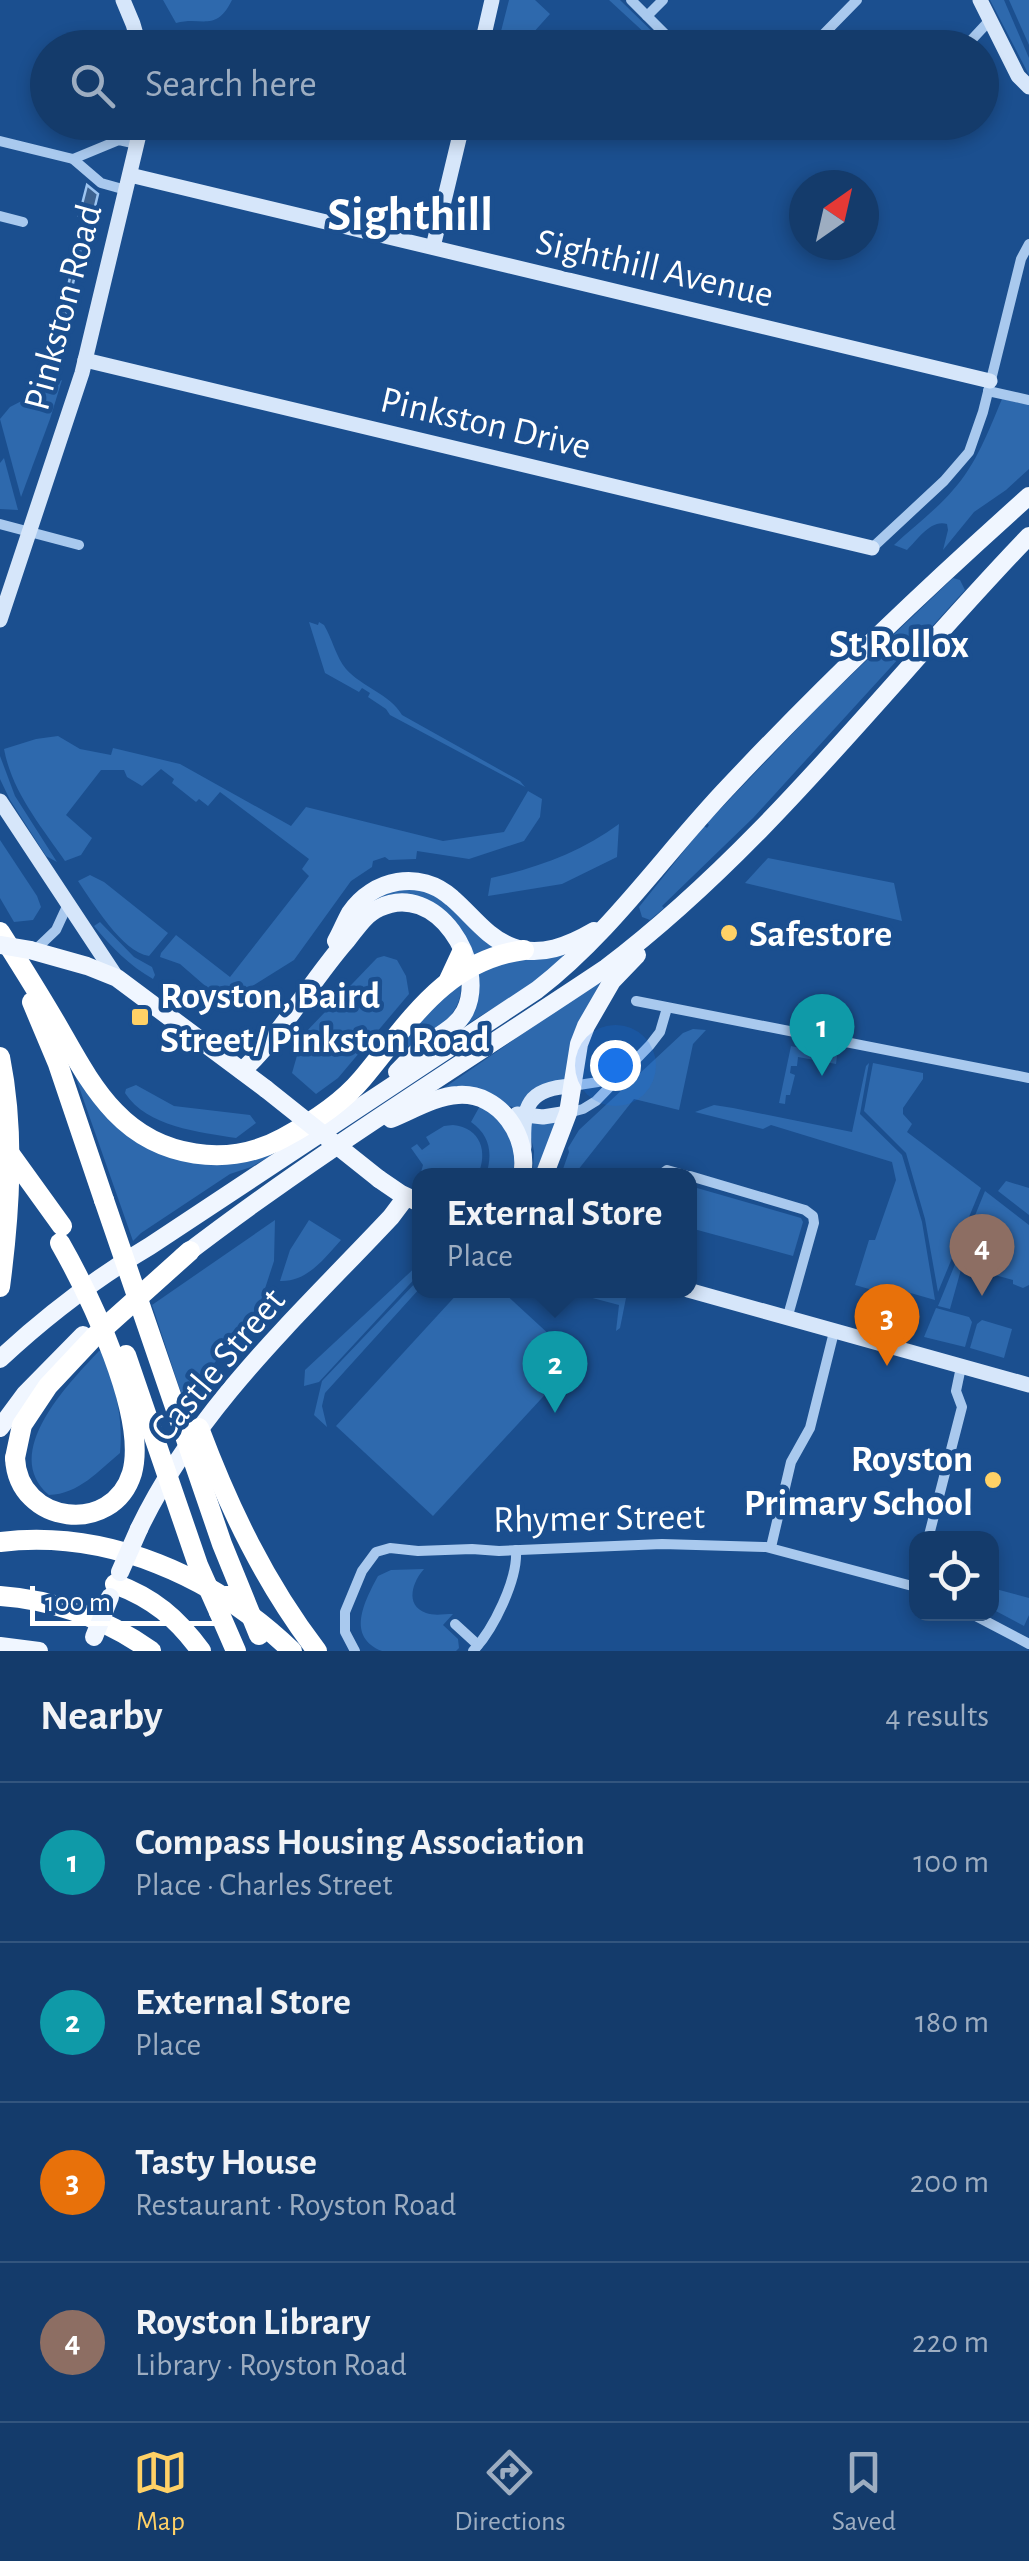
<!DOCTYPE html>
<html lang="en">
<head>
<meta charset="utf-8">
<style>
	:root { --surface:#143b6b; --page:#1d4271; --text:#f1f3f6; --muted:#9dadc1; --line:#33557e; --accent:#ffd166 }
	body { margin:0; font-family:"Alegreya Sans",sans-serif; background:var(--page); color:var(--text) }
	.controls { position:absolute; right:30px; bottom:30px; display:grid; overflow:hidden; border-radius:20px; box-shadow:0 5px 15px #0003 }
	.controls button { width:90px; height:90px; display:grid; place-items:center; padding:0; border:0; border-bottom:2px solid var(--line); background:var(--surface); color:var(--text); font:50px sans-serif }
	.compass { position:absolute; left:789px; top:170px; width:90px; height:90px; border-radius:50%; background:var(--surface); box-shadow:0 5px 15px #0003; rotate:34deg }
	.scale { position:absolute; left:30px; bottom:25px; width:200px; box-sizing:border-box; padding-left:10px; border:5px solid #fff; border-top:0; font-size:28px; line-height:35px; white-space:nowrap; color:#fff; -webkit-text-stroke:8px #1b4f8f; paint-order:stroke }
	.you { position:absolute; left:615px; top:1065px; width:35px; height:35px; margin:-25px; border:8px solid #fff; border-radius:50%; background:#1a73e8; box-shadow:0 0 0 15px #1a73e833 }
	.badge { display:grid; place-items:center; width:65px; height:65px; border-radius:50%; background:var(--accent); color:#fff; font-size:32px; font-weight:700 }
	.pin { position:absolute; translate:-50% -82px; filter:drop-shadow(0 2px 5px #0008) }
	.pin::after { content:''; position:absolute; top:52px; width:35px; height:30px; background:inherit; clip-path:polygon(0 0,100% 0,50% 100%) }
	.popup { position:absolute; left:412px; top:1168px; width:285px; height:130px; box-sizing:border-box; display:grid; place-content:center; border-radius:20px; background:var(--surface); filter:drop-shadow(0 2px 8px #0005); font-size:32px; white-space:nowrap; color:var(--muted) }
	.popup b { font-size:38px; color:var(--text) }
	.popup::after { content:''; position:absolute; left:50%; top:100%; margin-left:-20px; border:20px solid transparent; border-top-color:var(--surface) }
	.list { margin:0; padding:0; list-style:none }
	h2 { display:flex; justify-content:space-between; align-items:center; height:130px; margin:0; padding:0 40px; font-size:42px }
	h2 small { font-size:32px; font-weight:400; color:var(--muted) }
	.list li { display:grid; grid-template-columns:65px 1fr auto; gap:30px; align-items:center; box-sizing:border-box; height:160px; padding:0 40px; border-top:2px solid var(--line) }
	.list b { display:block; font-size:38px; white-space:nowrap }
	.list p { margin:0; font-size:32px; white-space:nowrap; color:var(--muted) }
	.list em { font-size:32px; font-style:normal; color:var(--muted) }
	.icon { flex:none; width:55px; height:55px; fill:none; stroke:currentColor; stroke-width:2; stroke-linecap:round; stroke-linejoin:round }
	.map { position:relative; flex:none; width:1029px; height:1651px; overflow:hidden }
	.search { position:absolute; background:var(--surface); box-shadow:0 5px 15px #0003; left:30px; right:30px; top:30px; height:110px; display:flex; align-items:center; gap:25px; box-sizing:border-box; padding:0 35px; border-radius:55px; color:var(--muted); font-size:38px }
	.sheet { height:770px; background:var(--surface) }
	nav { display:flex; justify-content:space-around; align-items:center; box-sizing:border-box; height:140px; border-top:2px solid var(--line); background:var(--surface); font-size:28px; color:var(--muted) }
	nav a { display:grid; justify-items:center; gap:5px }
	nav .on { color:var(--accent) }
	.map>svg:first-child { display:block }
	.green { fill:#2e69ad }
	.water { fill:#3c6290; stroke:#9cc4f0; stroke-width:2.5 }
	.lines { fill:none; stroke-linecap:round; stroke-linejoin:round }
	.street { stroke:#a9c9ee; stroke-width:10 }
	.secondary { stroke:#d6e6fa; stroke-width:15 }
	.primary { stroke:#f0f6ff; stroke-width:18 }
	.highway { stroke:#fff; stroke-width:20 }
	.primary-bridge { stroke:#f0f6ff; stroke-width:18 }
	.highway-bridge { stroke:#fff; stroke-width:20 }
	.poi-dot { fill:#ffd166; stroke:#1b4f8f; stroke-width:4 }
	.labels { text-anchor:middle; stroke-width:9; stroke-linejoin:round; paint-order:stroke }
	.street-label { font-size:38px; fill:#fff; stroke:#1b4f8f }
	.poi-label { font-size:38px; font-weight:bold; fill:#fff; stroke:#1b4f8f; text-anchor:start }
	.neighbourhood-label { font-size:40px; font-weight:bold; fill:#fff; stroke:#1b4f8f }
	.district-label { font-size:48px; font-weight:bold; fill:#fff; stroke:#1b4f8f }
</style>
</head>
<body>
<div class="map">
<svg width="1029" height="1651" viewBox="0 0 1029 1651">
	<rect width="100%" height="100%" fill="#1b4f8f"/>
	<g class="green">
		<path d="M163,0H232C216,33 202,16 176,23Z"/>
		<path d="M509,0H535L550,14L532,34V47H497Z"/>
		<path d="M609,0H620L664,43L660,47Z"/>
		<path d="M990,0H1004L1029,58V75Z"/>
		<path d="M1009,0H1029V45Z"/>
		<path d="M62,380L50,419L21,497L0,419L10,407Z"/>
		<path d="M1002,399L1029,405V469L1006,490L974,512L943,550L948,530L947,524C931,519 918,539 907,550L894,545C913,527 936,510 953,490C976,465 989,430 1002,399Z"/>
		<path d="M4,458L18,510L0,509V463Z"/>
		<path d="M953,578L960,580L965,590L927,632L921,634L753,818L662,906L664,908L650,920L642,917L639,907L704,826L707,828L709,825L707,823L822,703Z"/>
		<path d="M309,622L318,625L319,622L324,625C332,638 336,657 346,669C362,687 390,694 402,715L520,781L525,787L390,715L386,709L368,697L370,693L362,688L359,692L325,673Z"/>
		<path d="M58,736L80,749L111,755L113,748L180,764L291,826L306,807L443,841L504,832L528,791L542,799L540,817L524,841L469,859L417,851L416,859L389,860L385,857L373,861L372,867L351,881L294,960L225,1003L180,964L160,957L161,953L176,935L230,977L309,876L302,869L309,859L220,792L208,806L199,799L196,802L172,783L174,779L161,769L142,786L127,777L124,770H101L66,815L92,838L81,855L65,861C41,826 12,792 4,749L36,739Z"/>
		<path d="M0,756L15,796L57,862L46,856L10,800L0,779Z"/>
		<path d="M619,824L617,857L562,884L488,896L491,878C537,868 581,852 619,824Z"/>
		<path d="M0,840L37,896L41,907L33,920L14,922L0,898Z"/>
		<path d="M768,858L894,883L902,921L745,883Z"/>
		<path d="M90,875L104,882L168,933L149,956C122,952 93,903 78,881Z"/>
		<path d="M427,888L502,948L470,961L453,921L365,903L382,891Z"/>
		<path d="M100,922L134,957L152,967L155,975L153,979C130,966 111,947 94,926Z"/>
		<path d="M562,952L564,958L530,986L459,1029L480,967Z"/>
		<path d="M384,956L397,960L406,976L409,994L338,1078L316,1094L292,1073L303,1035L377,958Z"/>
		<path d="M460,978C468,1021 421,1036 392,1057L425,1005Z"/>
		<path d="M602,979L579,1024L566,1079L520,1109L444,1088Z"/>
		<path d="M693,1029L706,1030L693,1044L679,1110L634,1099L574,1175H557L563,1169L569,1152L568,1148L579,1130L683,1033Z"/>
		<path d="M791,1046L837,1056L836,1064L798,1057L797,1066H791L790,1073L795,1075L790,1095H786L785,1104L779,1103Z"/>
		<path d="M869,1063L860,1114L902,1155L922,1222L935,1300L893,1288L890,1295L855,1285L869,1240H875L896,1180L892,1162L771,1125L763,1129L695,1112L714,1105L733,1108L852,1132L866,1066Z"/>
		<path d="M873,1063L923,1073V1079L903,1108V1114L912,1124L907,1132L981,1188L938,1292L925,1219L906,1153L864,1111Z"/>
		<path d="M71,1064L148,1143L271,1153L272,1155L251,1167L230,1174L141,1233L133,1241Z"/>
		<path d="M136,1085L174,1106L250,1115L256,1123L236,1138C199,1132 147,1127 125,1093L126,1089Z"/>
		<path d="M481,1104L492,1109L516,1148L513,1175H486C493,1154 490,1135 471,1122Z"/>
		<path d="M531,1120H553L556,1123L536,1172L533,1170L534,1151L529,1129Z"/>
		<path d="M453,1125C481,1128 488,1152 478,1175L420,1176L423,1165L411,1148L417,1144L422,1150L430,1144L426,1137L444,1126Z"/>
		<path d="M1006,1181L1029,1188V1215L998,1191Z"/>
		<path d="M690,1186L801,1218L803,1222L793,1256L690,1228Z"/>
		<path d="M985,1191L1029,1225V1285L1023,1288L1013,1284V1280L962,1266L950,1309L938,1306Z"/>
		<path d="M275,1220L274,1261L256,1316L208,1370L184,1402L152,1305Z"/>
		<path d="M309,1220L341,1240C324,1259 307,1282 280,1281L290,1250Z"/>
		<path d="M420,1263V1273L319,1382L304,1386L305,1370Z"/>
		<path d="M420,1278V1288L325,1393L322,1406L327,1427L314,1415L322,1381Z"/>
		<path d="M615,1290L621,1292V1296L626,1298L620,1328L616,1331L619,1305L566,1291Z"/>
		<path d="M460,1291H502L577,1360L433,1516L336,1426Z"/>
		<path d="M936,1308L969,1317L972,1322L965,1347L924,1337Z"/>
		<path d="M982,1320L1012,1329L1004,1358L970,1348L977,1324Z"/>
		<path d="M99,1351L104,1352C114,1385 124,1419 120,1453C98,1471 79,1494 49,1495C0,1453 68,1384 99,1351Z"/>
		<path d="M424,1569C413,1581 404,1605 426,1613C434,1616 444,1614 453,1614L443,1625L458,1639L459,1648L456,1651H382C346,1637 364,1602 378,1576L391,1570Z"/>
		<path d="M992,1588L1029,1598V1615L1024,1626L992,1609Z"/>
	</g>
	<path class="water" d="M87,185L98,194L92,219H88L60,339L63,340L58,363L46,360L51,337L56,338L84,217L79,216Z"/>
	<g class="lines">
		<g class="street">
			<path d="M631,0L679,48"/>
			<path d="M647,16L663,0"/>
			<path d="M810,48L857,0"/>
			<path d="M964,48L990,20"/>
			<path d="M892,123L893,122"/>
			<path d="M0,141L73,159L119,140L137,144"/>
			<path d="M73,159L101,183L126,190"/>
			<path d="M0,216L23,222"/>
			<path d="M988,391L1029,400"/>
			<path d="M0,524L79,545"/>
			<path d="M872,548L944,481L969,452L983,412L1021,259L1029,244"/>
			<path d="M34,951L56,930L68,904"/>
			<path d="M636,1001L1029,1078"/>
			<path d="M572,1086L598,1082L617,1076"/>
			<path d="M568,1113L583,1109L596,1101L650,1045L660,1032L667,1008"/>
			<path d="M659,1176L667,1170L688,1176"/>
			<path d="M690,1176L805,1210L813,1216L814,1223L787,1319"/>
			<path d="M928,1539L962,1407L956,1391L961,1367"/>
			<path d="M771,1547L791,1462L810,1428L834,1332"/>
			<path d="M972,1614L1029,1644"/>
			<path d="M455,1624L478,1645"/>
			<path d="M355,1651L345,1632V1612L362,1571L376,1552L390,1548L418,1551L472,1549L499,1551L662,1544L766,1547L916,1587"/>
			<path d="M473,1651C493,1630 518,1580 516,1550"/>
		</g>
		<g class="secondary">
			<path d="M123,0L133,24L140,48"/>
			<path d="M980,0L1018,76L1029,87"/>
			<path d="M481,48L492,0"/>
			<path d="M130,175L990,381"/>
			<path d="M433,247L463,122"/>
			<path d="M85,360L872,548"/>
			<path d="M0,620L82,373L142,122"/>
			<path d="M0,801L117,978"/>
			<path d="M517,1114L543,1117L568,1113"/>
			<path d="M524,1147C522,1106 528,1088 572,1086"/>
			<path d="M688,1290L1029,1385"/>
		</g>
		<g class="primary">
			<path d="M336,941C341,932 345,922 350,913C373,879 420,869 452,898C472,915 486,937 512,947C540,958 570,945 594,931"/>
			<path d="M30,950L87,966L117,978L266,1089"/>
			<path d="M242,1071C283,1033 310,982 347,940C356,929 365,914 379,908C436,880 488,964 465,1011C456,1029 434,1037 419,1050C411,1057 404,1065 397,1072"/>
			<path d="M391,1119C411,1111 436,1096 458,1095C500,1092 530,1137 522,1176"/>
			<path d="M544,1176L568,1113L579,1044L586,1026L612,981L637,955"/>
			<path d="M379,1179L401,1194L420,1203"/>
			<path d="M182,1257C317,1153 464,1063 606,968C766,847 890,680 1029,536"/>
			<path d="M0,1359C46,1316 96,1278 150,1246L537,990C612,932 664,854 729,786C824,685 925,589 1029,496"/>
			<path d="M0,1428L25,1394L83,1335"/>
			<path d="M139,1529C198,1406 299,1315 391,1217L406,1197"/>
			<path d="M0,1646L39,1651"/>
		</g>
		<g class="highway">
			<path d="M0,932C19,962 38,992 56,1023C74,1054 90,1086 115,1112C159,1158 228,1168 283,1138C311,1123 341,1104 362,1079C409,1023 444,961 524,950"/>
			<path d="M449,980L462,952"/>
			<path d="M32,1002L58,1064L104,1200"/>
			<path d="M0,1057C15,1132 10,1211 0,1287"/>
			<path d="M199,1428C229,1508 265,1583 317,1651"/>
			<path d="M15,1458L22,1425L48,1386L94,1337L190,1251"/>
			<path d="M0,1542C109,1529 215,1577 292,1651"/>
			<path d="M115,1584C153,1598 177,1618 201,1651"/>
			<path d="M0,1596C56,1600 106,1619 151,1651"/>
			<path d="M219,1612L236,1651"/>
		</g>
		<g class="primary-bridge">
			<path d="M0,945L30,950"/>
			<path d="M266,1089L379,1179"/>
			<path d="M120,1572L139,1529"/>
			<path d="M94,1637L110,1597"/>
		</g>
		<g class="highway-bridge">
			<path d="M0,1140L62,1226"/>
			<path d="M104,1200L222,1544L259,1635"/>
			<path d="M126,1355L198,1565L219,1612"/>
			<path d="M15,1458C18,1525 113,1536 132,1473C148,1415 89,1294 60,1243"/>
		</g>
	</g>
	<g class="poi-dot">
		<circle cx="729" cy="933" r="10"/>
		<rect x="130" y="1007" width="20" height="20" rx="5"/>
		<circle cx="993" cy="1480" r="10"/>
	</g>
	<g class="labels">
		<g class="street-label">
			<text transform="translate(655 267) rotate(13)" y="13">Sighthill Avenue</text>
			<text transform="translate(62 307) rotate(-75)" y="13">Pinkston Road</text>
			<text transform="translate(486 422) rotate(13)" y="13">Pinkston Drive</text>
			<text transform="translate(217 1364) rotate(-50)" y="13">Castle Street</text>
			<text transform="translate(599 1517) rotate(-1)" y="13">Rhymer Street</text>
		</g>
		<g class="poi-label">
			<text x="749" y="946">Safestore</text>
			<text x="160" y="1008">Royston, Baird<tspan x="160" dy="44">Street/ Pinkston Road</tspan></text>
			<text x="973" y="1471" text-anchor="end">Royston<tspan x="973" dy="44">Primary School</tspan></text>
		</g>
		<g class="neighbourhood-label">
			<text x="899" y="657">St Rollox</text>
		</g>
		<g class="district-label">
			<text x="410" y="230">Sighthill</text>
		</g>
	</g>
</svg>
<div class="controls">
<button><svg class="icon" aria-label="locate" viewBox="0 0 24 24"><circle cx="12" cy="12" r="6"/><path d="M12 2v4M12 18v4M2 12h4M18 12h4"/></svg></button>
</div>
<svg class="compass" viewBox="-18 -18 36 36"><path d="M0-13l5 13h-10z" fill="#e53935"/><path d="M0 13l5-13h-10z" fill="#9dadc1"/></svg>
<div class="scale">100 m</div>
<div class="you"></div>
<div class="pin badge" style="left:822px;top:1076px;background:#0f9aa8">1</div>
<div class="pin badge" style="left:555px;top:1413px;background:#0f9aa8">2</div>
<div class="popup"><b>External Store</b>Place</div>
<div class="pin badge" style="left:887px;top:1366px;background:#e8710a">3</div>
<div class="pin badge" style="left:982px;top:1296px;background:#8d6e63">4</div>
<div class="search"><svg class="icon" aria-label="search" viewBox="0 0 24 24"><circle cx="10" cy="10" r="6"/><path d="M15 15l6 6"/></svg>Search here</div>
</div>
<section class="sheet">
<h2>Nearby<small>4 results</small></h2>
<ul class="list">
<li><span class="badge" style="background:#0f9aa8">1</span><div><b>Compass Housing Association</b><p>Place · Charles Street</p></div><em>100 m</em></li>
<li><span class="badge" style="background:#0f9aa8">2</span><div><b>External Store</b><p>Place</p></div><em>180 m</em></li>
<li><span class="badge" style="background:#e8710a">3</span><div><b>Tasty House</b><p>Restaurant · Royston Road</p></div><em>200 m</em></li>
<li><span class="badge" style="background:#8d6e63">4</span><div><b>Royston Library</b><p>Library · Royston Road</p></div><em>220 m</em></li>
</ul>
</section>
<nav>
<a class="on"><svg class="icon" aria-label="map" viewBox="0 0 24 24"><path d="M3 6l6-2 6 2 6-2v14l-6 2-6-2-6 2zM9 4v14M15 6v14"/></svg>Map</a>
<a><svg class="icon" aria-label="directions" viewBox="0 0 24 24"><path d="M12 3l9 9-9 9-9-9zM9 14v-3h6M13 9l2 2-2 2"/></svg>Directions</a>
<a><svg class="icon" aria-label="saved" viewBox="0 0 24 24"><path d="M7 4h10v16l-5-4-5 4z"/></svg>Saved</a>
</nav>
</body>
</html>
